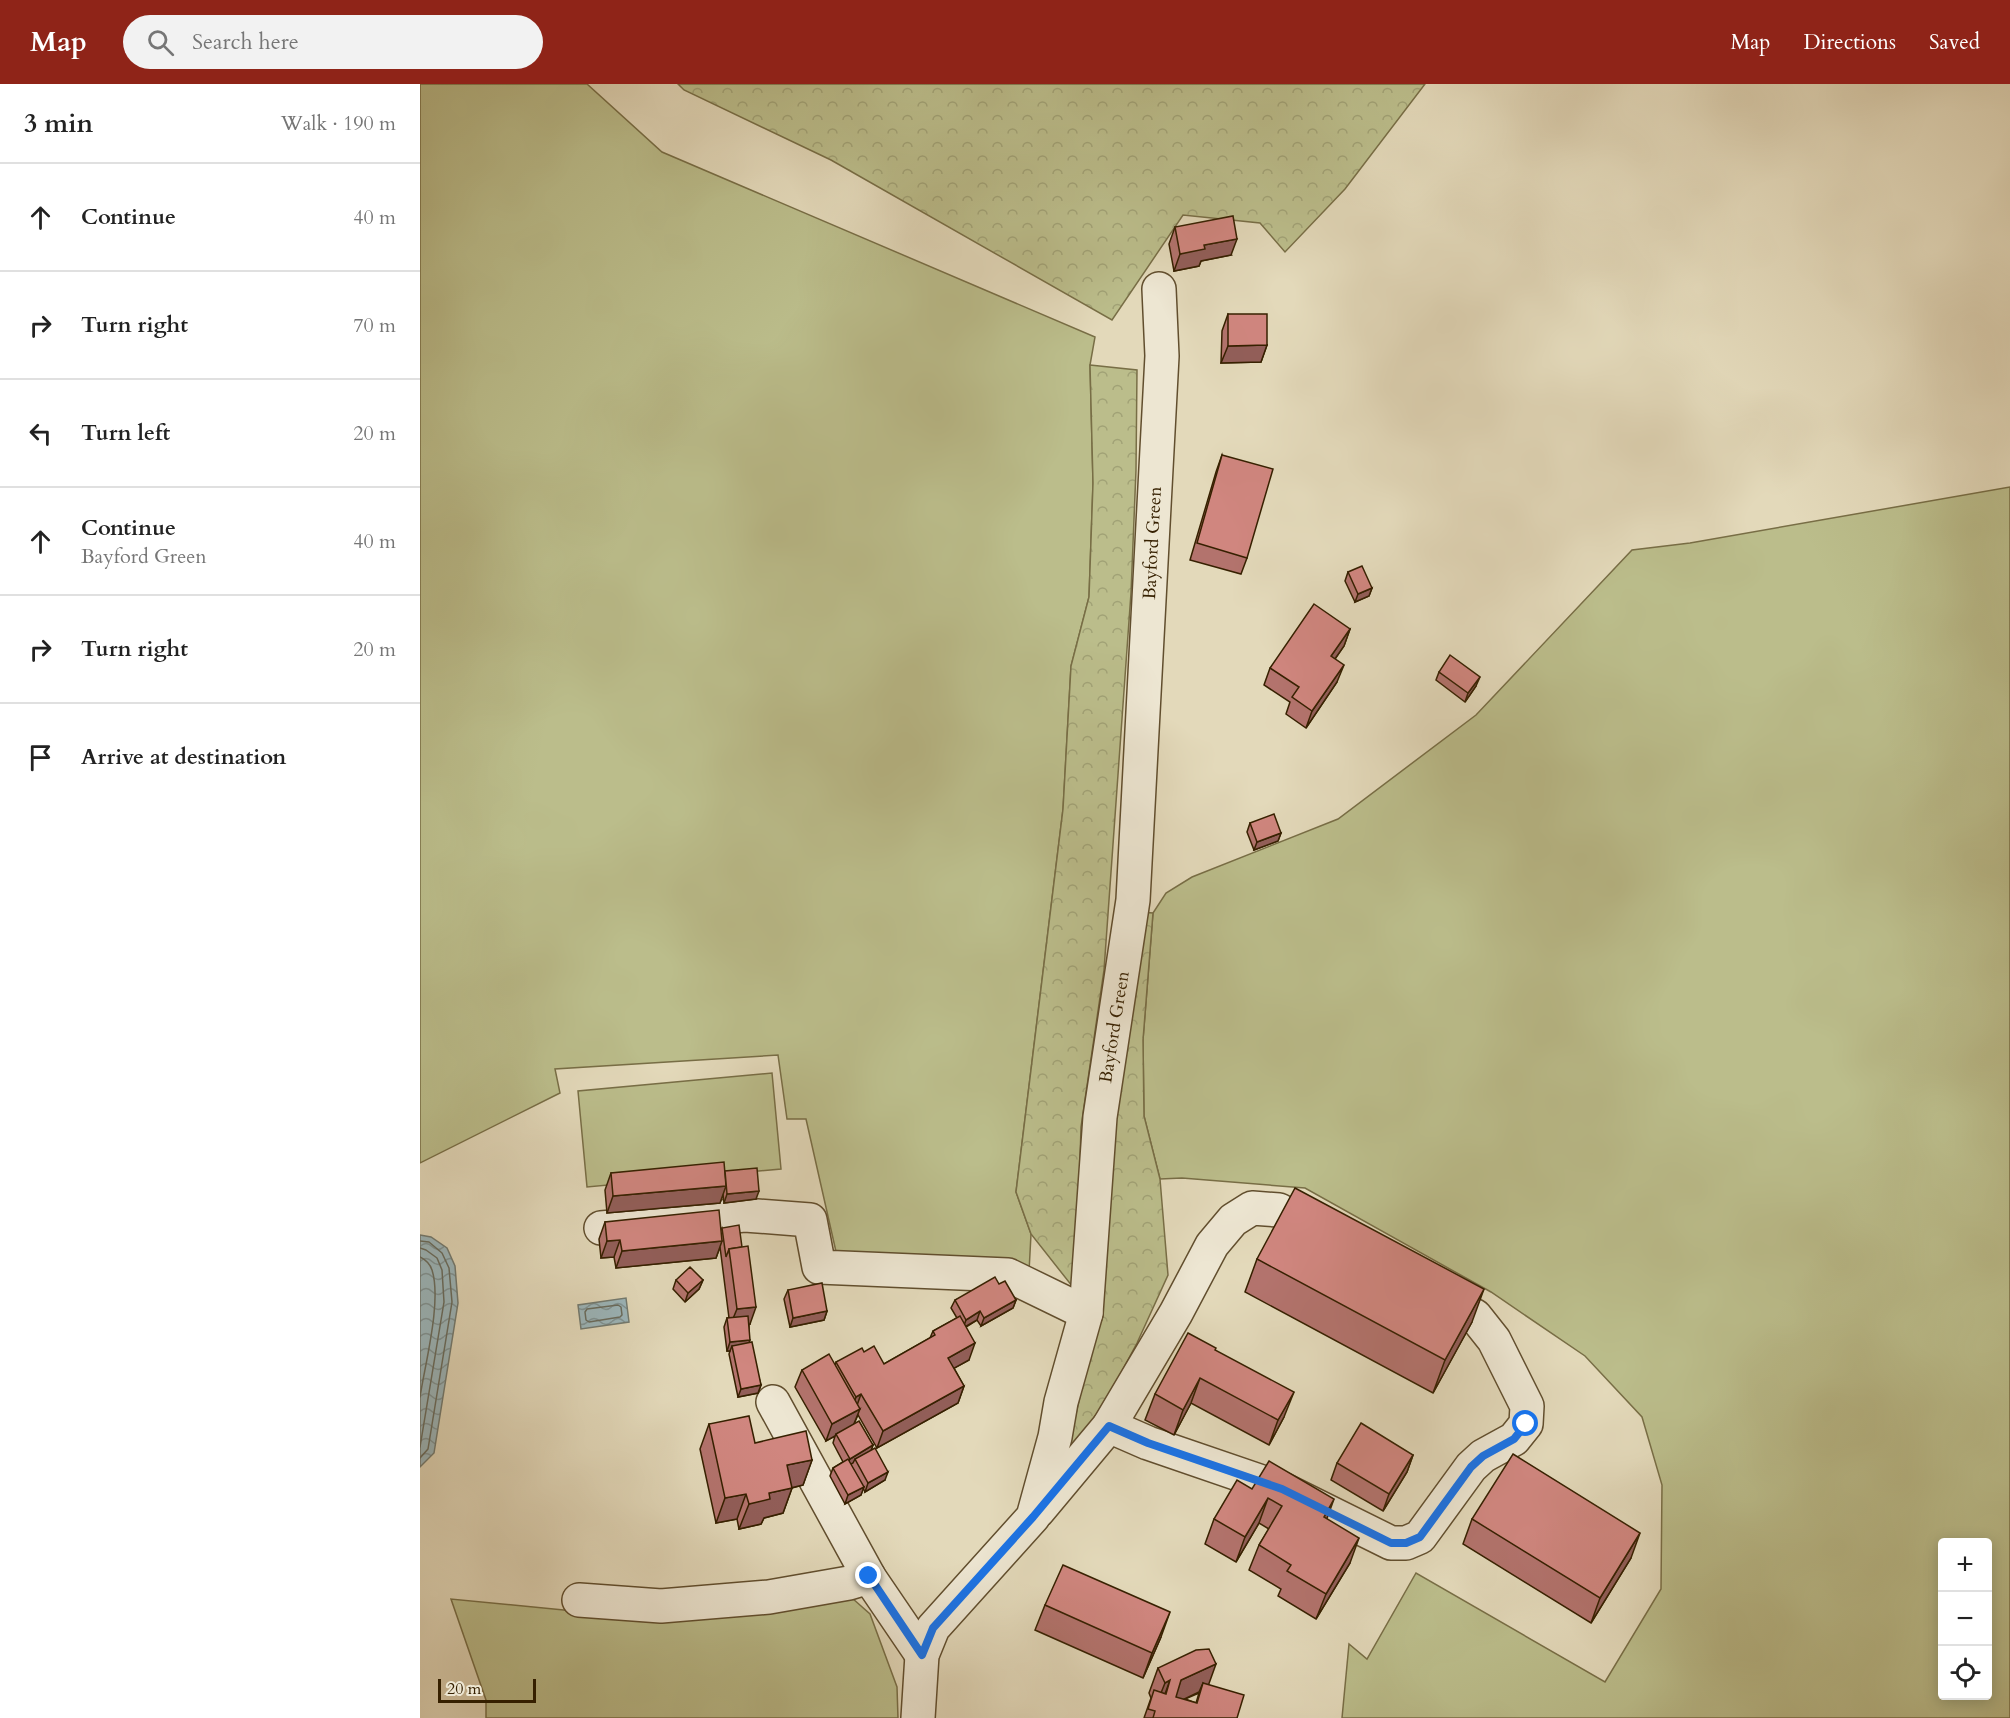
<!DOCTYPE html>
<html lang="en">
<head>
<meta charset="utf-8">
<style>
	:root { --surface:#fff; --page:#f2f2f2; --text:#222; --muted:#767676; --line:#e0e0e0; --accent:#8f2418 }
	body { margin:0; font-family:Cardo,serif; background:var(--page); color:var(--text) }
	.controls { position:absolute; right:18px; bottom:18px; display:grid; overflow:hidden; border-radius:6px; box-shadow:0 3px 15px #0003 }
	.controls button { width:54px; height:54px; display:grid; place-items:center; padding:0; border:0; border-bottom:2px solid var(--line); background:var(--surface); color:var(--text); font:30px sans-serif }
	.scale { position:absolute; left:18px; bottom:15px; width:98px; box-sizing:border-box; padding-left:6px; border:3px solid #362000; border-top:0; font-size:16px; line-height:21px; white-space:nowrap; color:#362000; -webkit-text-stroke:4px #ede6d2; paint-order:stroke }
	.stop { position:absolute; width:18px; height:18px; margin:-14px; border:4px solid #1a73e8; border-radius:50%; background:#fff }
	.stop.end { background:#1a73e8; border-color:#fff; box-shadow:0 2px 6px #0008 }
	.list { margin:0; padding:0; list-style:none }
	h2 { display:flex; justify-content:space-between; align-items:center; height:78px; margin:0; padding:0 24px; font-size:26px }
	h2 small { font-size:20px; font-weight:400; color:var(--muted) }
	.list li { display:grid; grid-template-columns:39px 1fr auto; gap:18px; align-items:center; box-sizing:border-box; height:108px; padding:0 24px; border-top:2px solid var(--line) }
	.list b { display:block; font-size:22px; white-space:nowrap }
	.list p { margin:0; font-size:20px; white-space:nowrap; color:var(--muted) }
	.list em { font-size:20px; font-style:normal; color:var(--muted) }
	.icon { flex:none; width:33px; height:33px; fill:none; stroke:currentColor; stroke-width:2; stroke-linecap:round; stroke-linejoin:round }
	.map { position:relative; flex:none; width:1590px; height:1634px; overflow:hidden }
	header { display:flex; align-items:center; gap:36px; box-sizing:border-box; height:84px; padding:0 30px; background:var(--accent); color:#fff }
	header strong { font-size:28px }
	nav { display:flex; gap:33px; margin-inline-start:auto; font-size:21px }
	.search { width:420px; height:54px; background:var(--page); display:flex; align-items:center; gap:15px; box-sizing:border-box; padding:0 21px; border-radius:33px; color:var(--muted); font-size:22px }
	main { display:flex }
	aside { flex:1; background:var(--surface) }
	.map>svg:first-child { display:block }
	.grass { fill:#bbbd8b; stroke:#786e46; stroke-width:1.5; fill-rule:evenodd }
	.forest { fill:url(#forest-crowns); stroke:#786e46; stroke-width:1.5 }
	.water { fill:url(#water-waves); stroke:#737b71; stroke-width:1.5 }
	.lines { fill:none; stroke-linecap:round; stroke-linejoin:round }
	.shore { stroke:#696c5e; stroke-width:1.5 }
	.minor-casing { stroke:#614e2e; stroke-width:36 }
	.minor { stroke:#ede6d2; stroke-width:33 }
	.wall { fill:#b3736d; stroke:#362000; stroke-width:1.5; fill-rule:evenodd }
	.shaded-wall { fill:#925e59; stroke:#362000; stroke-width:1.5 }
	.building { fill:#d0867f; stroke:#362000; stroke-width:1.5 }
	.route { stroke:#1a73e8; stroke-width:8 }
	.labels { text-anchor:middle; stroke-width:4.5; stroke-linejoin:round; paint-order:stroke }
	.street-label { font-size:18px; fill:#362000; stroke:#ede6d2 }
</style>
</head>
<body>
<header>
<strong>Map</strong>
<div class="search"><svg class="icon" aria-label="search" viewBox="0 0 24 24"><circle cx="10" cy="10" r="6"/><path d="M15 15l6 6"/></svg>Search here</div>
<nav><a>Map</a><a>Directions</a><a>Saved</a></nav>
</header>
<main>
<aside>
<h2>3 min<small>Walk · 190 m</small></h2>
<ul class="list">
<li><svg class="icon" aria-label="ahead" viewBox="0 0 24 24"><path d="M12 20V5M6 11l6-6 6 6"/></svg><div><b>Continue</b></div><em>40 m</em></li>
<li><svg class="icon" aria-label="right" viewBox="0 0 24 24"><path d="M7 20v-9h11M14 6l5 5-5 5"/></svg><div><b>Turn right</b></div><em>70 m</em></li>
<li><svg class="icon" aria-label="left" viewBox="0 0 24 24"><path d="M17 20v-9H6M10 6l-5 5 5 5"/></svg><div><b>Turn left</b></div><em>20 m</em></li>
<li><svg class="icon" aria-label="ahead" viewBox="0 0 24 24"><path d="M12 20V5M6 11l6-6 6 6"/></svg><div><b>Continue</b><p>Bayford Green</p></div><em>40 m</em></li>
<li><svg class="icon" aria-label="right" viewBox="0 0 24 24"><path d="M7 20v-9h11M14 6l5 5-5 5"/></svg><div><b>Turn right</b></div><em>20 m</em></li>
<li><svg class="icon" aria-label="arrive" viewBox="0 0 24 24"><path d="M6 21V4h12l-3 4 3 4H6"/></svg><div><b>Arrive at destination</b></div></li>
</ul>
</aside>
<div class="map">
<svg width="1590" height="1634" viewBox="0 0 1590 1634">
	<defs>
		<pattern id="forest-crowns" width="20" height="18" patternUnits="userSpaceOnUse" patternTransform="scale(1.5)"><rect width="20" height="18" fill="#bbbd8b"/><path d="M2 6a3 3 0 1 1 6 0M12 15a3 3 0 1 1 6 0" fill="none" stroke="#a1a276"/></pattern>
		<pattern id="water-waves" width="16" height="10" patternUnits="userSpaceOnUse" patternTransform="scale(1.5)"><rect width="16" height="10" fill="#9cb7bc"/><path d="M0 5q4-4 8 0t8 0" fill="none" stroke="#809496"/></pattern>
	</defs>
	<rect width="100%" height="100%" fill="#e3d9ba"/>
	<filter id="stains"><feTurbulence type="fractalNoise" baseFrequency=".00333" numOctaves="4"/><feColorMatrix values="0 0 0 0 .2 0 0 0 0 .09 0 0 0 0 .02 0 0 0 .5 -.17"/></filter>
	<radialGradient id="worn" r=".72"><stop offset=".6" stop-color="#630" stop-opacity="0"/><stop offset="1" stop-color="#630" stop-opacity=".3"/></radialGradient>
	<g class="grass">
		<path d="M0,0H167L242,68L675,253L670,281L673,399L669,513L651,582L643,725L596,1108L611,1150L609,1188L417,1172L386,1035H367L358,971L135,985L140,1009L0,1079Z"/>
		<path d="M1590,403V1634H922L929,1560L947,1575L996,1489L1185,1598L1241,1505L1242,1401L1222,1333L1165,1272L1071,1208L885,1104L762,1094L740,1095L724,1032L723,956L733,829L746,809L772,793L918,735L1056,631L1212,466L1270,459ZM1522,1458H1568V1612H1522Z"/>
		<path d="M352,989L361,1085L167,1103L158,1007Z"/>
		<path d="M432,1514L450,1530L477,1603L478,1634H66V1616L31,1515L235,1535Z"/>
	</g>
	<g class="forest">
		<path d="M258,0H1005L925,105L865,168L840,139L763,131L692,236L411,76L264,6Z"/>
		<path d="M670,281L717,286L716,386L711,509L684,886L661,1043L656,1207L611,1150L596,1108L643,725L651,582L669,513L673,399Z"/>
		<path d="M719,828L733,829L723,956L724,1032L740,1095L748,1191L717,1259L673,1341L646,1374L678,1233L691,1055Z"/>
	</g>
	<g class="water">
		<path d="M0,1151L11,1153L27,1164L35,1182L38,1219L14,1369L0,1383Z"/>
		<path d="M206,1214L209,1238L161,1245L158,1221Z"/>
	</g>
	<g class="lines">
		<g class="shore">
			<path d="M0,1157L9,1158L22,1169L29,1184L32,1218L8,1365L0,1374"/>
			<path d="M0,1164L6,1166L17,1174L22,1186L24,1218L0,1363"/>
			<path d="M0,1173C6,1176 10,1180 12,1186C22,1217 5,1280 0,1313"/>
			<path d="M198,1221L201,1223L202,1231L200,1233L169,1238L166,1236L165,1228L167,1225Z"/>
		</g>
		<g class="minor-casing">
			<g id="minor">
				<path d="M181,1144L325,1131L390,1136L399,1183L588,1191L666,1229"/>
				<path d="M353,1318L449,1493L502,1571"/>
				<path d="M689,1342L728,1359L862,1405L971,1459H986L1000,1453L1051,1383L1063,1372L1094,1355L1106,1340L1107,1322L1074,1256L1055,1232L1015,1211"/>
				<path d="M618,1427L689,1342L756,1229L792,1161L813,1136L832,1124L859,1126L901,1149"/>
				<path d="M159,1516L241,1522L349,1513L429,1499L449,1493"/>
				<path d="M498,1634L502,1571L513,1544L613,1433L635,1353L641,1318L666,1229L680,1033L713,816L742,272L739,205"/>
			</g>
		</g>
		<use href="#minor" class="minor"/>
	</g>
	<g class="wall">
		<path d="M755,143L811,171L781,177L779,182L754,187L749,160Z"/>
		<path d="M808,230L847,261L841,278L801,279L802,247Z"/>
		<path d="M802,371L827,474L821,490L770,476L796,388Z"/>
		<path d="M928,488L952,504L949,512L935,518L925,497Z"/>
		<path d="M930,545L924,562L915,575L917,598L886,644L866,630L870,618L844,601L850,584Z"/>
		<path d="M1019,588L1056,602L1045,618L1016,596Z"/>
		<path d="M830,739L861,749L858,757L834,766L827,748Z"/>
		<path d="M305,1087L336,1115L304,1119L303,1110L300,1119L187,1129L185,1106L191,1089Z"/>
		<path d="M185,1138L301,1146L302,1144L330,1240H329V1258L341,1301L338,1309L318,1313L309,1270L310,1267H307L304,1243L307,1234H309L300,1163L296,1174L196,1184L194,1173L181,1174L179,1155Z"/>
		<path d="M837,1175L1052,1238L1013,1309L825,1208Z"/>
		<path d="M256,1196H283L279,1205L265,1218L253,1205Z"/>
		<path d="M579,1200L596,1216L593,1224L561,1242L557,1236L546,1243L549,1276L534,1284L544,1302L538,1319L457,1364L438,1331L434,1340L453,1361L451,1366L465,1396L445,1408L443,1404L441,1411L425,1420L410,1392L413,1384L423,1378L413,1359L415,1352L406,1357L375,1303L382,1286L415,1282L416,1278L444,1268L464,1280L510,1254L513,1247L537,1234L531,1224L535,1216Z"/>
		<path d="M368,1206L407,1227L404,1236L370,1243L364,1215Z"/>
		<path d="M795,1266L864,1333L849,1361L771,1319L754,1351L725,1336L735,1310Z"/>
		<path d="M289,1340L335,1359L392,1376L383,1401L372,1404L363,1429L344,1434L341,1440L319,1445L317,1435L296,1439L280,1365Z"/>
		<path d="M993,1371L987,1388L963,1427L911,1396L917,1379Z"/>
		<path d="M832,1405L907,1435L930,1479L896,1535L858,1512L861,1505L829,1486L839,1461L849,1445L839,1439L816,1478L785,1460L794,1435Z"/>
		<path d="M1052,1435L1211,1474L1171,1539L1043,1460Z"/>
		<path d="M625,1521L741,1553L723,1594L615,1546Z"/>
		<path d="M738,1584L788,1601L817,1634H724L731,1614L729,1609ZM779,1609L776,1619L765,1615Z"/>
	</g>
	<g class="shaded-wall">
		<path d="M817,155L811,171L781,177L779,182L754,187L760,170L784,161Z"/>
		<path d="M847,261L841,278L801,279L808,262Z"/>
		<path d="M952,504L949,512L935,518L938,510Z"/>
		<path d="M930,545L924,562L905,589L911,572Z"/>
		<path d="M924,581L917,598L886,644L892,627Z"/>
		<path d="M1060,593L1056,602L1045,618L1048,609Z"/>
		<path d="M861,749L858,757L834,766L837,758Z"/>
		<path d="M306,1102L300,1119L187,1129L193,1112Z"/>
		<path d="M339,1107L336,1115L304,1119L307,1110Z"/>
		<path d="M200,1156L194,1173L181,1174L187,1157Z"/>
		<path d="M302,1157L296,1174L196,1184L202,1167Z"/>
		<path d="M283,1196L279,1205L265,1218L268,1209Z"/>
		<path d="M1064,1205L1052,1238L1013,1309L1025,1276Z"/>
		<path d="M596,1216L593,1224L561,1242L564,1234Z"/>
		<path d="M336,1223L330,1240L310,1242L317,1225Z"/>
		<path d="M407,1227L404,1236L370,1243L373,1234Z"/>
		<path d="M560,1227L557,1236L543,1244L546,1236Z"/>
		<path d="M330,1256L327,1264L312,1262L310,1267H307L310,1258Z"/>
		<path d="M555,1259L549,1276L522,1291L528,1274Z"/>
		<path d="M780,1294L771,1319L754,1351L763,1326Z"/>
		<path d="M341,1301L338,1309L318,1313L321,1305Z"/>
		<path d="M544,1302L538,1319L457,1364L463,1347Z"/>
		<path d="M874,1308L864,1333L849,1361L858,1336Z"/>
		<path d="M441,1310L435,1327L430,1330L436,1313Z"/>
		<path d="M440,1325L433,1342L416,1350L415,1352L406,1357L412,1340Z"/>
		<path d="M453,1361L450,1370L435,1375L433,1379L426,1383L430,1375Z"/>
		<path d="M993,1371L987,1388L963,1427L969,1410Z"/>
		<path d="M392,1376L383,1401L358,1407L367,1381Z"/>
		<path d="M468,1388L465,1396L445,1408L448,1399Z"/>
		<path d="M444,1403L441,1411L425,1420L428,1411Z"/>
		<path d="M372,1404L363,1429L344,1434L341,1440L319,1445L329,1420L349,1409Z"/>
		<path d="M326,1410L317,1435L296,1439L305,1414Z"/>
		<path d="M848,1414L839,1439L816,1478L825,1453Z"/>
		<path d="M914,1415L905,1440L904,1433Z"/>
		<path d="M1220,1449L1211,1474L1171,1539L1180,1514Z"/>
		<path d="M939,1454L930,1479L896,1535L906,1510Z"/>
		<path d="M750,1528L741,1553L723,1594L732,1569Z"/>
		<path d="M796,1580L787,1605L783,1599L779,1608L752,1621L761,1596Z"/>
		<path d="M750,1596L741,1621L735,1624L745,1599Z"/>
	</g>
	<g class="building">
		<path d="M813,132L817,155L784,161L785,165L760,170L755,143Z"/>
		<path d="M808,230H847V261L808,262Z"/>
		<path d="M802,371L853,385L827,474L777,459Z"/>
		<path d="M942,482L952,504L938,510L928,488Z"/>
		<path d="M894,520L930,545L911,572L924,581L892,627L872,613L879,603L850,584Z"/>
		<path d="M1030,571L1060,593L1048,609L1019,588Z"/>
		<path d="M854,730L861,749L837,758L830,739Z"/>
		<path d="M304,1078L306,1102L193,1112L191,1089Z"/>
		<path d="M337,1084L339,1107L307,1110L305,1087Z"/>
		<path d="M875,1104L1064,1205L1025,1276L837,1175Z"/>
		<path d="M299,1126L302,1157L202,1167L200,1156L187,1157L185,1138Z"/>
		<path d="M319,1141L322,1163L309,1165L306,1173L302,1144Z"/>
		<path d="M328,1162L336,1223L317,1225L309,1165Z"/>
		<path d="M270,1183L283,1196L268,1209L256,1196Z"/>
		<path d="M575,1193L579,1200L585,1197L596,1216L564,1234L560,1227L546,1236L535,1216Z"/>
		<path d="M402,1199L407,1227L373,1234L368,1206Z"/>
		<path d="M328,1232L330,1256L310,1258L307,1234Z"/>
		<path d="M540,1232L555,1259L528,1274L544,1302L463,1347L441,1310L436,1313L416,1278L442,1264L444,1268L454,1262L464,1280L515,1251L513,1247Z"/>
		<path d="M768,1249L796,1264L795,1266L874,1308L858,1336L780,1294L763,1326L735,1310Z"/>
		<path d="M332,1258L341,1301L321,1305L312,1262Z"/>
		<path d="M409,1270L440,1325L412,1340L382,1286Z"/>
		<path d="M329,1332L335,1359L386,1347L392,1376L367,1381L372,1404L349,1409L350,1415L329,1420L326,1410L305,1414L289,1340Z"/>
		<path d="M439,1337L453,1361L430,1375L416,1350Z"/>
		<path d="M941,1339L993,1371L969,1410L917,1379Z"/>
		<path d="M455,1364L468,1388L448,1399L435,1375Z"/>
		<path d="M1093,1370L1220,1449L1180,1514L1052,1435Z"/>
		<path d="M428,1375L444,1403L428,1411L413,1384Z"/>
		<path d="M849,1377L914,1415L904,1433L939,1454L906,1510L867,1487L871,1481L839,1461L862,1422L848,1414L825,1453L794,1435L817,1396L832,1405Z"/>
		<path d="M643,1481L750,1528L732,1569L625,1521Z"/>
		<path d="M789,1565L796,1580L761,1596L756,1613L777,1619L783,1599L824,1611L817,1634H733L735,1627L728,1625L734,1606L746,1610L750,1596L745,1599L738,1584L776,1566Z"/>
	</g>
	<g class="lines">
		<path class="route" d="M449,1492L502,1571L513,1544L613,1433L689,1342L728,1359L862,1405L971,1459H986L1000,1453L1051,1383L1063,1372L1094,1355L1106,1340"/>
	</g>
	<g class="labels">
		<g class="street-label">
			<text transform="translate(732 459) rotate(-87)" y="6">Bayford Green</text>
			<text transform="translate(694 943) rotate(-81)" y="6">Bayford Green</text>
		</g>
	</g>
	<rect width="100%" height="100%" filter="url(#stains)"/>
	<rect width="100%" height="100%" fill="url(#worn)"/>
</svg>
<div class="controls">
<button>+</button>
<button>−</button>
<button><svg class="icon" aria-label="locate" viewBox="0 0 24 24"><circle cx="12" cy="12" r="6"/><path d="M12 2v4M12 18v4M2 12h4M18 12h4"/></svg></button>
</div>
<div class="scale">20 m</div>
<div class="stop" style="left:1106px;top:1340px"></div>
<div class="stop end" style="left:449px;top:1492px"></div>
</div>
</main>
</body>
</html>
